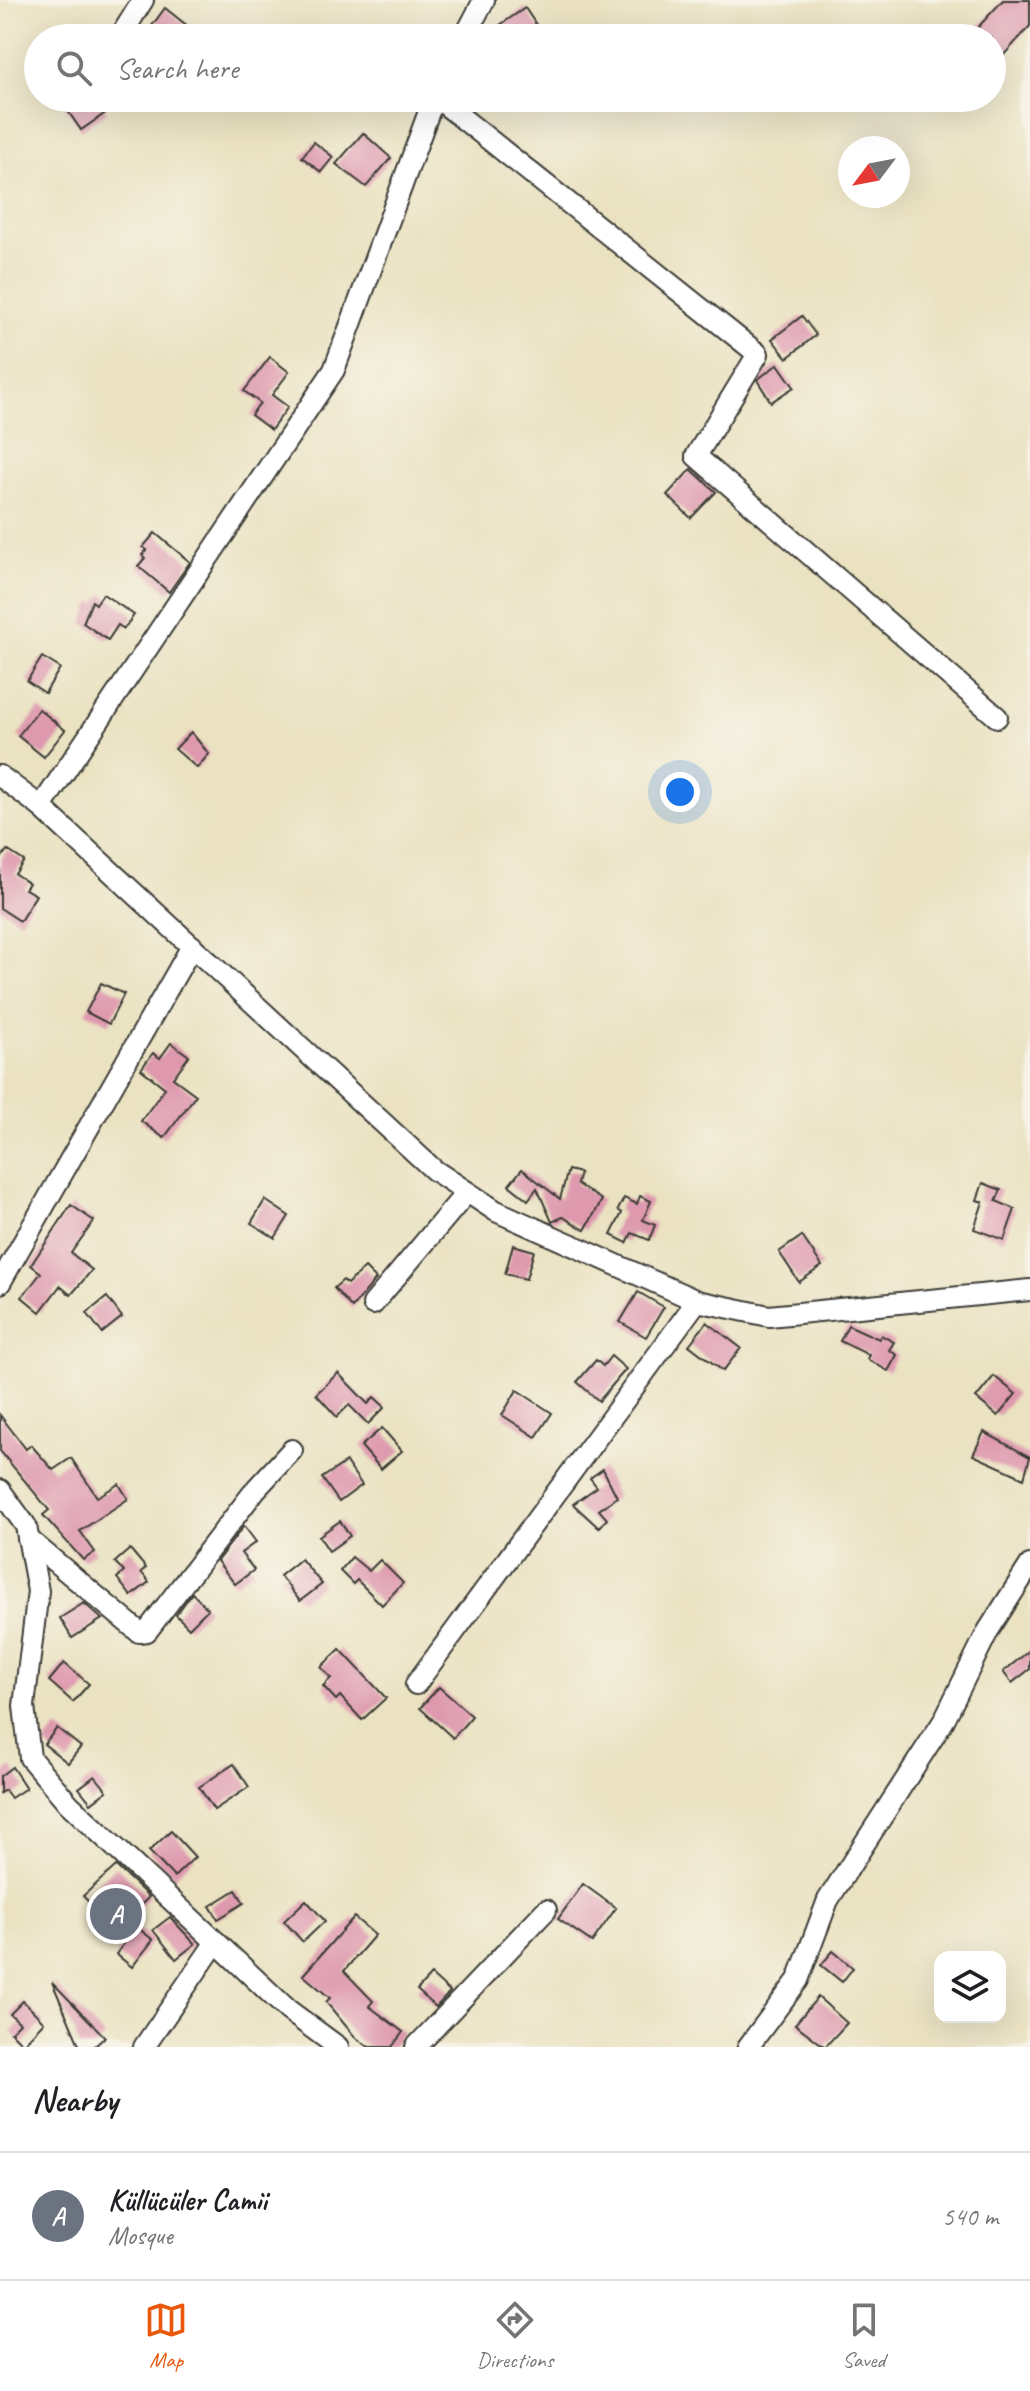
<!DOCTYPE html>
<html lang="en">
<head>
<meta charset="utf-8">
<style>
	:root { --surface:#fff; --page:#f6f6f6; --text:#202124; --muted:#757577; --line:#e0e0e0; --accent:#ea580c }
	body { margin:0; font-family:Caveat,sans-serif; background:var(--page); color:var(--text) }
	.controls { position:absolute; right:24px; bottom:24px; display:grid; overflow:hidden; border-radius:16px; box-shadow:0 8px 32px #0002 }
	.controls button { width:72px; height:72px; display:grid; place-items:center; padding:0; border:0; border-bottom:2px solid var(--line); background:var(--surface); color:var(--text); font:40px sans-serif }
	.compass { position:absolute; left:838px; top:136px; width:72px; height:72px; border-radius:50%; background:var(--surface); box-shadow:0 8px 32px #0002; rotate:238deg }
	.you { position:absolute; left:680px; top:792px; width:28px; height:28px; margin:-20px; border:6px solid #fff; border-radius:50%; background:#1a73e8; box-shadow:0 0 0 12px #1a73e833 }
	.badge { display:grid; place-items:center; width:52px; height:52px; border-radius:50%; background:var(--accent); color:#fff; font-size:26px; font-weight:700 }
	.pin { position:absolute; translate:-50% -50%; border:4px solid #fff; box-shadow:0 2px 8px #0006 }
	.list { margin:0; padding:0; list-style:none }
	h2 { display:flex; justify-content:space-between; align-items:center; height:104px; margin:0; padding:0 32px; font-size:34px }
	h2 small { font-size:26px; font-weight:400; color:var(--muted) }
	.list li { display:grid; grid-template-columns:52px 1fr auto; gap:24px; align-items:center; box-sizing:border-box; height:128px; padding:0 32px; border-top:2px solid var(--line) }
	.list b { display:block; font-size:30px; white-space:nowrap }
	.list p { margin:0; font-size:26px; white-space:nowrap; color:var(--muted) }
	.list em { font-size:26px; font-style:normal; color:var(--muted) }
	.icon { flex:none; width:44px; height:44px; fill:none; stroke:currentColor; stroke-width:2; stroke-linecap:round; stroke-linejoin:round }
	.map { position:relative; flex:none; width:1030px; height:2047px; overflow:hidden }
	.search { position:absolute; background:var(--surface); box-shadow:0 8px 32px #0002; left:24px; right:24px; top:24px; height:88px; display:flex; align-items:center; gap:20px; box-sizing:border-box; padding:0 28px; border-radius:44px; color:var(--muted); font-size:30px }
	.sheet { height:232px; background:var(--surface) }
	nav { display:flex; justify-content:space-around; align-items:center; box-sizing:border-box; height:112px; border-top:2px solid var(--line); background:var(--surface); font-size:22px; color:var(--muted) }
	nav a { display:grid; justify-items:center; gap:4px }
	nav .on { color:var(--accent) }
	.map>svg:first-child { display:block }
	.building { fill:#de99ae }
	.lines { fill:none; stroke-linecap:round; stroke-linejoin:round }
	.minor-casing { stroke:#3b3a35; stroke-width:24 }
	.minor { stroke:#fff; stroke-width:20 }
</style>
</head>
<body>
<div class="map">
<svg width="1030" height="2047" viewBox="0 0 1030 2047">
	<rect width="100%" height="100%" fill="#f7f3e8"/>
	<filter id="ink" filterUnits="userSpaceOnUse"><feTurbulence type="fractalNoise" baseFrequency=".0125" numOctaves="2"/><feDisplacementMap in="SourceGraphic" scale="16" xChannelSelector="R" yChannelSelector="G"/><feConvolveMatrix kernelMatrix="1 2 1 2 8 2 1 2 1" color-interpolation-filters="sRGB"/></filter>
	<filter id="wash" filterUnits="userSpaceOnUse"><feTurbulence type="fractalNoise" baseFrequency=".006" numOctaves="4" result="noise"/><feDisplacementMap in="SourceGraphic" scale="32" xChannelSelector="R" yChannelSelector="G"/><feGaussianBlur stdDeviation="1.8" result="paint"/><feColorMatrix in="noise" values="0 0 0 0 0 0 0 0 0 0 0 0 0 0 0 0 0 1.4 0 .05"/><feComposite in="paint" operator="in"/></filter>
	<g filter="url(#wash)">
		<rect width="100%" height="100%" fill="#eae2c1"/>
		<g id="blocks">
			<g class="building">
				<path d="M1003,0H1030V26L992,68V38H968Z"/>
				<path d="M165,8L194,31L189,38H143Z"/>
				<path d="M525,8L541,32L532,38H508L500,25Z"/>
				<path d="M59,98H97L107,112L81,130Z"/>
				<path d="M363,133L391,158L366,187L336,164Z"/>
				<path d="M314,142L333,157L321,172L302,157Z"/>
				<path d="M802,316L816,335L787,358L772,339Z"/>
				<path d="M270,357L289,372L272,395L288,407L271,430L251,415L260,403L244,391Z"/>
				<path d="M778,364L794,387L771,402L757,380Z"/>
				<path d="M691,469L716,492L691,518L667,495Z"/>
				<path d="M155,533L190,562L169,592L138,566L145,558L142,555L147,550L143,547Z"/>
				<path d="M103,594L134,615L124,629L118,625L108,640L83,623L92,601L96,604Z"/>
				<path d="M42,657L60,668L45,693L27,681Z"/>
				<path d="M39,709L65,730L44,757L18,736Z"/>
				<path d="M191,732L209,754L197,768L175,749Z"/>
				<path d="M7,850L24,861L15,874L29,883L25,889L36,895L20,921L0,908V860Z"/>
				<path d="M101,983L124,994L109,1024L86,1012Z"/>
				<path d="M171,1043L189,1056L173,1078L196,1095L164,1138L141,1121L165,1088L141,1069L153,1053L160,1058Z"/>
				<path d="M522,1169L560,1199L568,1170L580,1173L577,1184L602,1200L585,1230L563,1217L552,1222L537,1188L528,1200L509,1185Z"/>
				<path d="M983,1183L1001,1190L996,1201L1015,1209L1004,1240L974,1229L983,1202L977,1200Z"/>
				<path d="M640,1196L651,1201L643,1220L655,1225L649,1240L632,1233L627,1243L611,1235L622,1213L618,1210L624,1198L637,1204Z"/>
				<path d="M265,1200L289,1216L275,1238L251,1223Z"/>
				<path d="M71,1205L94,1221L71,1253L92,1270L71,1295L60,1286L40,1312L22,1297L41,1273L31,1265Z"/>
				<path d="M802,1236L822,1266L799,1282L779,1252Z"/>
				<path d="M513,1245L534,1251L526,1279L505,1274Z"/>
				<path d="M365,1268L376,1279L352,1308L334,1288L343,1280L347,1284Z"/>
				<path d="M638,1292L664,1307L646,1337L620,1322Z"/>
				<path d="M107,1297L122,1317L102,1333L87,1313Z"/>
				<path d="M707,1322L741,1348L723,1371L689,1345Z"/>
				<path d="M848,1325L879,1339L881,1335L894,1342L889,1350L897,1355L888,1371L867,1359L869,1355L840,1341Z"/>
				<path d="M611,1356L626,1369L599,1401L577,1382L596,1360L603,1366Z"/>
				<path d="M338,1373L368,1404L374,1397L385,1407L368,1424L349,1405L337,1417L316,1394Z"/>
				<path d="M994,1376L1016,1394L998,1416L976,1398Z"/>
				<path d="M517,1390L552,1413L536,1437L502,1415Z"/>
				<path d="M0,1415L26,1449L31,1445L53,1470L71,1458L97,1497L119,1484L128,1499L80,1531L95,1552L83,1560L43,1515L49,1510L0,1451Z"/>
				<path d="M382,1428L402,1451L381,1469L361,1446Z"/>
				<path d="M984,1432L1030,1457L1024,1478L973,1455Z"/>
				<path d="M346,1462L362,1485L339,1502L322,1478Z"/>
				<path d="M603,1469L617,1497L599,1510L607,1519L599,1528L573,1504L597,1487L590,1478Z"/>
				<path d="M340,1521L350,1536L329,1551L319,1536Z"/>
				<path d="M244,1526L256,1542L241,1553L254,1570L235,1584L217,1561Z"/>
				<path d="M130,1549L146,1568L141,1572L149,1582L131,1596L117,1578L124,1572L115,1562Z"/>
				<path d="M352,1557L369,1571L380,1560L403,1583L382,1605L357,1580L353,1584L340,1571Z"/>
				<path d="M301,1559L322,1584L300,1601L280,1576Z"/>
				<path d="M192,1593L208,1609L189,1628L176,1615Z"/>
				<path d="M84,1603L102,1619L72,1638L60,1618Z"/>
				<path d="M340,1649L386,1698L362,1720L340,1696L336,1700L323,1686L331,1678L321,1667Z"/>
				<path d="M1030,1650V1669L1012,1683L1003,1672Z"/>
				<path d="M64,1663L89,1684L73,1702L49,1681Z"/>
				<path d="M439,1687L472,1716L453,1738L420,1708Z"/>
				<path d="M57,1728L81,1747L68,1763L44,1744Z"/>
				<path d="M234,1764L249,1787L214,1810L199,1787Z"/>
				<path d="M12,1767L26,1788L11,1798L5,1790L0,1793V1776Z"/>
				<path d="M95,1776L107,1791L91,1803L79,1788Z"/>
				<path d="M171,1831L195,1857L174,1877L149,1851Z"/>
				<path d="M116,1866L149,1897L127,1919L153,1940L132,1967L116,1954L126,1941L83,1896Z"/>
				<path d="M583,1884L616,1908L592,1942L558,1919Z"/>
				<path d="M236,1890L244,1903L218,1919L210,1906Z"/>
				<path d="M306,1900L325,1921L303,1942L284,1921Z"/>
				<path d="M170,1917L195,1944L176,1959L153,1930Z"/>
				<path d="M354,1917L375,1935L344,1971L373,2001L369,2006L403,2032L392,2047H369L355,2037L326,2002L330,1998L303,1975Z"/>
				<path d="M833,1951L853,1968L842,1982L821,1965Z"/>
				<path d="M431,1975L450,1992L436,2007L417,1990Z"/>
				<path d="M52,1982L105,2037L94,2047H80Z"/>
				<path d="M818,1997L847,2023L825,2047L795,2024Z"/>
				<path d="M23,2001L44,2022L23,2044L11,2032L20,2023L10,2014Z"/>
			</g>
		</g>
	</g>
	<g filter="url(#ink)">
		<use href="#blocks" fill-opacity="0" stroke="#3b3a35" stroke-width="2"/>
		<g class="lines">
			<g class="minor-casing">
				<g id="minor">
					<path d="M125,29L143,0"/>
					<path d="M464,38L484,0"/>
					<path d="M437,98L758,354L696,456L997,717"/>
					<path d="M0,776L41,807L434,1170L496,1211L697,1301L769,1316L1030,1290"/>
					<path d="M41,807L334,370L434,98"/>
					<path d="M0,1283L192,946"/>
					<path d="M373,1304L467,1192"/>
					<path d="M0,1490L26,1526L38,1591L24,1706L30,1758L69,1804L216,1942L288,2010L338,2047"/>
					<path d="M28,1539L139,1632L147,1631L256,1489L292,1450"/>
					<path d="M416,1684L697,1301"/>
					<path d="M144,2047L216,1942"/>
					<path d="M416,2047L546,1910"/>
					<path d="M748,2047L798,1980L828,1900L943,1722L988,1631L1030,1565"/>
				</g>
			</g>
			<use href="#minor" class="minor"/>
		</g>
	</g>
</svg>
<div class="controls">
<button><svg class="icon" aria-label="layers" viewBox="0 0 24 24"><path d="M12 4l9 5-9 5-9-5zM3 14l9 5 9-5"/></svg></button>
</div>
<svg class="compass" viewBox="-18 -18 36 36"><path d="M0-13l5 13h-10z" fill="#e53935"/><path d="M0 13l5-13h-10z" fill="#757577"/></svg>
<div class="you"></div>
<div class="pin badge" style="left:116px;top:1914px;background:#6b7280">A</div>
<div class="search"><svg class="icon" aria-label="search" viewBox="0 0 24 24"><circle cx="10" cy="10" r="6"/><path d="M15 15l6 6"/></svg>Search here</div>
</div>
<section class="sheet">
<h2>Nearby<small></small></h2>
<ul class="list">
<li><span class="badge" style="background:#6b7280">A</span><div><b>Küllücüler Camii</b><p>Mosque</p></div><em>540 m</em></li>
</ul>
</section>
<nav>
<a class="on"><svg class="icon" aria-label="map" viewBox="0 0 24 24"><path d="M3 6l6-2 6 2 6-2v14l-6 2-6-2-6 2zM9 4v14M15 6v14"/></svg>Map</a>
<a><svg class="icon" aria-label="directions" viewBox="0 0 24 24"><path d="M12 3l9 9-9 9-9-9zM9 14v-3h6M13 9l2 2-2 2"/></svg>Directions</a>
<a><svg class="icon" aria-label="saved" viewBox="0 0 24 24"><path d="M7 4h10v16l-5-4-5 4z"/></svg>Saved</a>
</nav>
</body>
</html>
